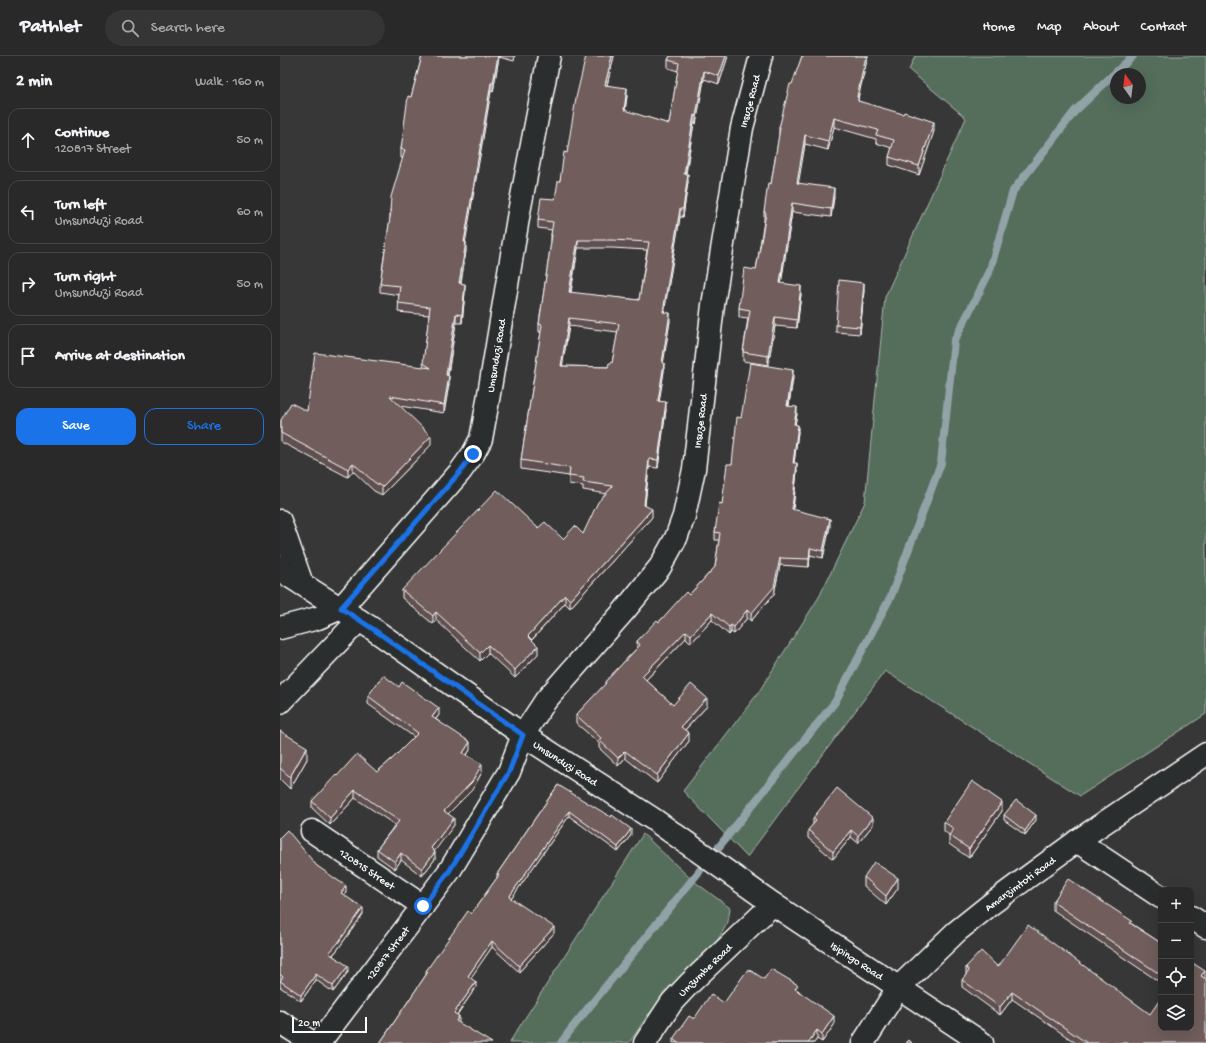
<!DOCTYPE html>
<html lang="en">
<head>
<meta charset="utf-8">
<style>
	:root { --surface:#2a2929; --page:#363535; --text:#f1f3f6; --muted:#a5a6a8; --line:#464546; --accent:#1a73e8 }
	body { margin:0; font-family:"Gochi Hand",sans-serif; background:var(--page); color:var(--text) }
	.controls { position:absolute; right:12px; bottom:12px; display:grid; overflow:hidden; border-radius:8px; box-shadow:0 4px 16px #0002 }
	.controls button { width:36px; height:36px; display:grid; place-items:center; padding:0; border:0; border-bottom:1px solid var(--line); background:var(--surface); color:var(--text); font:20px sans-serif }
	.compass { position:absolute; left:830px; top:12px; width:36px; height:36px; border-radius:50%; background:var(--surface); box-shadow:0 4px 16px #0002; rotate:346deg }
	.scale { position:absolute; left:12px; bottom:10px; width:75px; box-sizing:border-box; padding-left:4px; border:2px solid #fff; border-top:0; font-size:11px; line-height:14px; white-space:nowrap; color:#fff; -webkit-text-stroke:3px #2a2d2e; paint-order:stroke }
	.stop { position:absolute; width:12px; height:12px; margin:-9px; border:3px solid #1a73e8; border-radius:50%; background:#fff }
	.stop.end { background:#1a73e8; border-color:#fff; box-shadow:0 1px 4px #0008 }
	.list { margin:0; padding:0; list-style:none }
	h2 { display:flex; justify-content:space-between; align-items:center; height:52px; margin:0; padding:0 16px; font-size:17px }
	h2 small { font-size:13px; font-weight:400; color:var(--muted) }
	.list li { display:grid; grid-template-columns:26px 1fr auto; gap:12px; align-items:center; box-sizing:border-box; height:64px; margin:0 8px 8px; padding:0 8px; border:1px solid var(--line); border-radius:12px }
	.list b { display:block; font-size:15px; white-space:nowrap }
	.list p { margin:0; font-size:13px; white-space:nowrap; color:var(--muted) }
	.list em { font-size:13px; font-style:normal; color:var(--muted) }
	.actions { display:flex; gap:8px; padding:12px 16px }
	.actions a { flex:1; padding:9px 0; border:1px solid var(--accent); border-radius:12px; text-align:center; font-size:14px; color:var(--accent) }
	.actions .main { background:var(--accent); color:#fff }
	.icon { flex:none; width:22px; height:22px; fill:none; stroke:currentColor; stroke-width:2; stroke-linecap:round; stroke-linejoin:round }
	.map { position:relative; flex:none; width:926px; height:987px; overflow:hidden }
	header { display:flex; align-items:center; gap:24px; box-sizing:border-box; height:56px; padding:0 20px; background:var(--surface); border-bottom:1px solid var(--line) }
	header strong { font-size:19px }
	nav { display:flex; gap:22px; margin-inline-start:auto; font-size:14px }
	.search { width:280px; height:36px; background:var(--page); display:flex; align-items:center; gap:10px; box-sizing:border-box; padding:0 14px; border-radius:22px; color:var(--muted); font-size:15px }
	main { display:flex }
	aside { flex:1; background:var(--surface) }
	.map>svg:first-child { display:block }
	.green { fill:#556e5c; stroke:#aab6ae; fill-rule:evenodd }
	.lines { fill:none; stroke-linecap:round; stroke-linejoin:round }
	.stream { stroke:#92a3a7; stroke-width:8 }
	.minor-casing { stroke:#fff; stroke-width:25 }
	.minor { stroke:#2a2d2e; stroke-width:22 }
	.wall { fill:#5f504f; stroke:#fff; fill-rule:evenodd }
	.shaded-wall { fill:#4e4140; stroke:#fff }
	.building { fill:#6f5d5c; stroke:#fff; fill-rule:evenodd }
	.route { stroke:#1a73e8; stroke-width:5 }
	.labels { text-anchor:middle; stroke-width:3; stroke-linejoin:round; paint-order:stroke }
	.street-label { font-size:11px; fill:#fff; stroke:#2a2d2e }
</style>
</head>
<body>
<header>
<strong>Pathlet</strong>
<div class="search"><svg class="icon" aria-label="search" viewBox="0 0 24 24"><circle cx="10" cy="10" r="6"/><path d="M15 15l6 6"/></svg>Search here</div>
<nav><a>Home</a><a>Map</a><a>About</a><a>Contact</a></nav>
</header>
<main>
<aside>
<h2>2 min<small>Walk · 160 m</small></h2>
<ul class="list">
<li><svg class="icon" aria-label="ahead" viewBox="0 0 24 24"><path d="M12 20V5M6 11l6-6 6 6"/></svg><div><b>Continue</b><p>120817 Street</p></div><em>50 m</em></li>
<li><svg class="icon" aria-label="left" viewBox="0 0 24 24"><path d="M17 20v-9H6M10 6l-5 5 5 5"/></svg><div><b>Turn left</b><p>Umsunduzi Road</p></div><em>60 m</em></li>
<li><svg class="icon" aria-label="right" viewBox="0 0 24 24"><path d="M7 20v-9h11M14 6l5 5-5 5"/></svg><div><b>Turn right</b><p>Umsunduzi Road</p></div><em>50 m</em></li>
<li><svg class="icon" aria-label="arrive" viewBox="0 0 24 24"><path d="M6 21V4h12l-3 4 3 4H6"/></svg><div><b>Arrive at destination</b></div></li>
</ul>
<div class="actions"><a class="main">Save</a><a>Share</a></div>
</aside>
<div class="map">
<svg width="926" height="987" viewBox="0 0 926 987">
	<rect width="100%" height="100%" fill="#383737"/>
	<filter id="ink" filterUnits="userSpaceOnUse"><feTurbulence type="fractalNoise" baseFrequency=".025" numOctaves="2"/><feDisplacementMap in="SourceGraphic" scale="8" xChannelSelector="R" yChannelSelector="G"/><feConvolveMatrix kernelMatrix="1 2 1 2 8 2 1 2 1" color-interpolation-filters="sRGB"/></filter>
	<g filter="url(#ink)">
		<g class="green">
			<path d="M635,0H926V658L800,740L605,615L467,801L403,735L478,637L539,541L585,446L605,241L686,62L629,14ZM836,18H860V42H836Z"/>
			<path d="M363,778L411,823L450,852L448,866L436,887L368,959L349,987H229Z"/>
		</g>
		<g class="lines">
			<path class="stream" d="M281,987L292,972L401,838L555,646L611,540L661,407L674,285L709,217L733,135L795,55L853,0"/>
			<g class="minor-casing">
				<g id="minor">
					<path d="M0,465L22,528"/>
					<path id="s1" d="M0,512L6,518L93,573L243,679L373,763L493,848L702,987"/>
					<path id="s2" d="M0,572L38,562L61,552L180,416L193,398L201,383L207,350L239,156L269,0"/>
					<path d="M0,646L79,564"/>
					<path id="s3" d="M32,775L143,850"/>
					<path d="M797,785L881,841"/>
					<path d="M911,861L926,871"/>
					<path d="M0,966L33,987"/>
					<path id="s4" d="M39,987L170,814L229,716L243,679L266,644L344,555L380,511L396,482L404,460L414,413L433,249L462,72L481,0"/>
					<path id="s5" d="M365,987L392,946L409,928L493,848"/>
					<path id="s6" d="M583,987L618,932L676,876L711,848L797,785L926,698"/>
				</g>
			</g>
			<use href="#minor" class="minor"/>
		</g>
		<g class="wall">
			<path d="M142,0H235L234,5L219,1L213,36L211,35L185,186L186,195L181,227L185,236L182,267H176L168,319L169,328L164,357L120,350L151,389L102,439L94,435L73,415L68,421L1,386V364L27,355L143,311L149,259L118,256L119,239L100,236V228L110,163V155L123,102H121V93L131,41Z"/>
			<path d="M334,0L327,29L347,40L345,55L389,68L398,15L388,12V4L390,0H448L439,28L424,23L416,68L414,67L406,118L408,126L403,161H400L384,256L390,265L383,307L384,315L379,345L386,354L378,412L369,411L365,449L372,461L290,552L285,547L252,584L258,598L235,622L208,597L200,605L156,564L153,568L122,542V534L258,472L283,483L303,478L327,438L303,434V430L289,428V420L241,413V404L261,276H259V268L271,187V179L272,174L258,172V164L275,143L287,97ZM298,192H332L367,194L359,244L291,237ZM289,270L338,276L332,307L328,311L282,310Z"/>
			<path d="M522,0H588L578,42V45L654,75L639,119L609,109V101L612,92L596,87V83L554,71L548,94L525,88L518,127L554,141L551,161L512,156L501,227L521,238L517,272L495,270L488,309L463,305V296L468,262L459,261V252L476,214L484,165V156L491,128L499,80V72Z"/>
			<path d="M584,234L580,278L556,276V269Z"/>
			<path d="M513,322L509,350L517,358L515,368L518,376L514,407L517,415L513,454L550,470L543,502L530,499L529,511L500,509L494,538L471,565L467,562L454,578L451,576L449,579L432,564L411,587L406,582L366,624L393,649L427,650L405,674L409,685L377,727L345,702L338,710L319,692V687L296,667V659L325,629V626L357,592V585L409,539L435,511L439,484H435V476L452,408L461,362Z"/>
			<path d="M88,640L159,659L156,663L190,694L187,699L202,716L192,734L168,758L174,769L154,795L155,803L142,820L121,804L115,813L97,800V793L115,769L75,742L50,769L32,752V745L57,720L97,716L112,703L134,681L88,648Z"/>
			<path d="M0,675L27,703L10,733L0,723Z"/>
			<path d="M278,729L351,779L338,796L289,760L231,843L274,877L239,916L212,891L190,922L196,931L177,959L178,966L100,987L146,919V915L191,858L217,822V818Z"/>
			<path d="M722,755L689,802L669,788V779L664,775V766Z"/>
			<path d="M724,759L756,764L745,779L724,764Z"/>
			<path d="M533,762L593,769L578,787L571,781L553,803L528,782V774L533,769Z"/>
			<path d="M0,781L37,810L66,836L64,839L83,858L58,893L53,899L68,916L53,936L36,924L21,945L0,931Z"/>
			<path d="M584,821L618,832L606,849L584,830Z"/>
			<path d="M773,846L852,868L881,887V927L773,854Z"/>
			<path d="M686,911H718L870,958L925,923L926,987H796L732,943L720,959L682,931V924L686,919Z"/>
			<path d="M484,923L518,934L554,969L542,986L537,983L534,987H393V983L414,963L444,947Z"/>
		</g>
		<g class="shaded-wall">
			<path d="M218,0H219V1L213,36V27Z"/>
			<path d="M332,0H334L325,37V29Z"/>
			<path d="M446,0H448L439,28V20Z"/>
			<path d="M586,0H588L578,42V50L577,41Z"/>
			<path d="M424,15V23L416,68V60Z"/>
			<path d="M211,27V35L184,194V186Z"/>
			<path d="M347,32V40L344,62V54Z"/>
			<path d="M414,59V67L404,126V118Z"/>
			<path d="M554,62V71L548,94V85Z"/>
			<path d="M654,66V75L639,119V110Z"/>
			<path d="M525,79V88L517,136V127Z"/>
			<path d="M408,118V126L403,161V153Z"/>
			<path d="M554,132V141L551,161V153Z"/>
			<path d="M512,147V156L500,235V227Z"/>
			<path d="M400,153V161L383,264V256Z"/>
			<path d="M298,184V192L289,244V236Z"/>
			<path d="M186,186V195L179,236V227Z"/>
			<path d="M584,227V234L580,278V271Z"/>
			<path d="M185,228V236L182,267V259Z"/>
			<path d="M521,230V238L517,272V264Z"/>
			<path d="M390,257V265L382,315V307Z"/>
			<path d="M176,258V267L166,328V319Z"/>
			<path d="M495,261V270L488,309V300Z"/>
			<path d="M289,262V270L281,318V310Z"/>
			<path d="M384,307V315L378,353V345Z"/>
			<path d="M513,314V322L507,357V350Z"/>
			<path d="M169,320V328L164,357V349Z"/>
			<path d="M386,346V354L378,412V404Z"/>
			<path d="M517,351V358L514,376V368Z"/>
			<path d="M518,369V376L513,415V407Z"/>
			<path d="M151,380V389L102,439V431Z"/>
			<path d="M369,403V411L364,457V449Z"/>
			<path d="M73,407V415L68,421V413Z"/>
			<path d="M517,407V415L512,461V453Z"/>
			<path d="M372,453V461L290,552V544Z"/>
			<path d="M550,463V470L543,502V495Z"/>
			<path d="M530,492V499L529,511V503Z"/>
			<path d="M500,502V509L494,538L471,565V558Z"/>
			<path d="M285,539V547L248,588V580Z"/>
			<path d="M467,554V562L454,578V571Z"/>
			<path d="M156,556V564L153,568V560Z"/>
			<path d="M432,557V564L411,587V579Z"/>
			<path d="M451,569V576L449,579V571Z"/>
			<path d="M406,575V582L362,628V620Z"/>
			<path d="M208,589V597L200,605V597Z"/>
			<path d="M258,590V598L235,622V614Z"/>
			<path d="M427,642V650L401,678V671Z"/>
			<path d="M159,652V659L152,668V661Z"/>
			<path d="M409,677V685L377,727V719Z"/>
			<path d="M190,686V694L183,704V697Z"/>
			<path d="M27,691V703L10,733V721Z"/>
			<path d="M345,695V702L338,710V702Z"/>
			<path d="M202,708V716L192,734L164,762V755Z"/>
			<path d="M75,734V742L50,769V762Z"/>
			<path d="M722,746V755L689,802V793Z"/>
			<path d="M289,755V760L229,846V841Z"/>
			<path d="M756,759V764L745,779V775Z"/>
			<path d="M174,762V769L151,800V792Z"/>
			<path d="M593,762V769L578,787V780Z"/>
			<path d="M351,773V779L338,796V791Z"/>
			<path d="M571,774V781L553,803V796Z"/>
			<path d="M155,796V803L142,820V813Z"/>
			<path d="M121,797V804L115,813V806Z"/>
			<path d="M618,822V832L606,849V840Z"/>
			<path d="M66,830V836L61,843V837Z"/>
			<path d="M83,852V858L58,893L49,903V897Z"/>
			<path d="M274,871V877L239,916V910Z"/>
			<path d="M212,885V891L188,926V920Z"/>
			<path d="M68,910V916L53,936V930Z"/>
			<path d="M925,915V923L921,920Z"/>
			<path d="M36,918V924L21,945V939Z"/>
			<path d="M196,926V931L174,963V957Z"/>
			<path d="M732,936V943L720,959V951Z"/>
			<path d="M179,960V966L176,970V965Z"/>
			<path d="M554,960V969L542,986V978Z"/>
			<path d="M537,974V983L534,987H528Z"/>
		</g>
		<g class="building">
			<path d="M142,0H218L213,27H211L184,186H186L179,227L185,228L182,259L176,258L166,319L169,320L164,349L110,340L151,380L102,431L94,426L73,407L68,413L1,377V364L11,347L27,355L35,297L151,312L143,307L150,251L118,247L120,230L100,228L111,155H110L111,141L125,94L121,93L128,40L131,41Z"/>
			<path d="M306,0H332L325,29L347,32L344,54L389,68L399,7L388,4L390,0H446L439,20L424,15L416,60L414,59L404,118H408L403,153H400L383,256L390,257L382,307H384L378,345L386,346L378,404L369,403L364,449L372,453L290,544L285,539L248,580L258,590L235,614L208,589L200,597L156,556L153,560L122,534L217,434L258,472L265,466L283,483L295,470L303,478L318,446L333,430L303,426L304,422L289,420L290,412L241,404L262,269L259,268L272,179H271L273,166L258,164L261,142L275,143L278,125H280L284,96L287,97L296,42ZM298,184H332L369,186L359,244L289,236ZM289,262L339,268L332,307H329L328,311L281,310Z"/>
			<path d="M522,0H586L577,41H578V45L623,58L624,56L654,66L639,110L609,101L614,84L596,79L598,74L554,62L548,85L525,79L517,127L554,132L551,153L512,147L500,227L521,230L517,264L495,261L488,300L463,296L470,254L459,252L464,212L476,214L486,157L484,156L488,127L491,128L500,72H499L510,28H512Z"/>
			<path d="M559,224L584,227L580,271L556,269Z"/>
			<path d="M470,307L513,314L507,350L517,351L514,368L518,369L513,407H517L512,453L550,463L543,495L530,492L529,503L500,502L494,531L471,558L467,554L454,571L451,569L449,571L432,557L411,579L406,575L362,620L393,649L411,628L427,642L401,671L409,677L377,719L345,695L338,702L319,684L321,682L296,659L326,627L325,626L360,589L357,585L377,564L379,566L406,536L409,539L435,511L440,477L435,476L439,447L442,448L447,408H452L457,361L461,362Z"/>
			<path d="M103,619L119,631L122,626L159,652L152,661L190,686L183,697L202,708L192,726L164,755L174,762L151,792L155,796L142,813L121,797L115,806L97,793L119,765L75,734L50,762L32,745L56,719L57,720L77,698L97,716L112,703L138,677L88,640Z"/>
			<path d="M0,675L27,691L10,721L0,712Z"/>
			<path d="M692,725L722,746L689,793L669,779L674,773L664,766Z"/>
			<path d="M278,729L331,761L332,759L351,773L338,791L289,755L229,841L274,871L239,910L212,885L188,920L196,926L174,957L179,960L176,965L212,987H100L148,916L146,915L188,855L191,858L219,819L217,818Z"/>
			<path d="M557,732L593,762L578,780L571,774L553,796L528,774L536,765L533,762Z"/>
			<path d="M736,744L756,759L745,775L724,759Z"/>
			<path d="M7,774L37,810L66,830L61,837L83,852L58,887L49,897L68,910L53,930L36,918L21,939L0,925L3,921L0,918V781Z"/>
			<path d="M594,806L618,822L606,840L584,821Z"/>
			<path d="M788,823L852,865L850,867L881,887V919L773,846Z"/>
			<path d="M748,869L870,958L881,942V972H911V906L925,915L921,920L926,923V987H807L732,936L720,951L682,924L689,915L686,911L701,895L718,911Z"/>
			<path d="M468,913L484,923L491,913L518,929L515,933L554,960L542,978L537,974L528,987H398L393,983L409,960L414,963L431,938L444,947Z"/>
			<path d="M629,984L632,987H626Z"/>
		</g>
	</g>
	<g class="lines" filter="url(#ink)">
		<path class="route" d="M143,850L170,814L229,716L243,679L93,573L61,552L180,416L193,398"/>
	</g>
	<g class="labels">
		<g class="street-label">
			<text dy="4" stroke="none"><textPath href="#s4" startOffset="1065">Insuze Road</textPath></text>
			<text dy="4" stroke="none"><textPath href="#s2" startOffset="369">Umsunduzi Road</textPath></text>
			<text dy="4" stroke="none"><textPath href="#s4" startOffset="741">Insuze Road</textPath></text>
			<text dy="4" stroke="none"><textPath href="#s1" startOffset="346">Umsunduzi Road</textPath></text>
			<text dy="4" stroke="none"><textPath href="#s3" startOffset="67">120815 Street</textPath></text>
			<text dy="4" stroke="none"><textPath href="#s6" startOffset="226">Amanzimtoti Road</textPath></text>
			<text dy="4" stroke="none"><textPath href="#s4" startOffset="113">120817 Street</textPath></text>
			<text dy="4" stroke="none"><textPath href="#s1" startOffset="698">Isipingo Road</textPath></text>
			<text dy="4" stroke="none"><textPath href="#s5" startOffset="95">Umzumbe Road</textPath></text>
		</g>
	</g>
</svg>
<div class="controls">
<button>+</button>
<button>−</button>
<button><svg class="icon" aria-label="locate" viewBox="0 0 24 24"><circle cx="12" cy="12" r="6"/><path d="M12 2v4M12 18v4M2 12h4M18 12h4"/></svg></button>
<button><svg class="icon" aria-label="layers" viewBox="0 0 24 24"><path d="M12 4l9 5-9 5-9-5zM3 14l9 5 9-5"/></svg></button>
</div>
<svg class="compass" viewBox="-18 -18 36 36"><path d="M0-13l5 13h-10z" fill="#e53935"/><path d="M0 13l5-13h-10z" fill="#a5a6a8"/></svg>
<div class="scale">20 m</div>
<div class="stop" style="left:143px;top:850px"></div>
<div class="stop end" style="left:193px;top:398px"></div>
</div>
</main>
</body>
</html>
